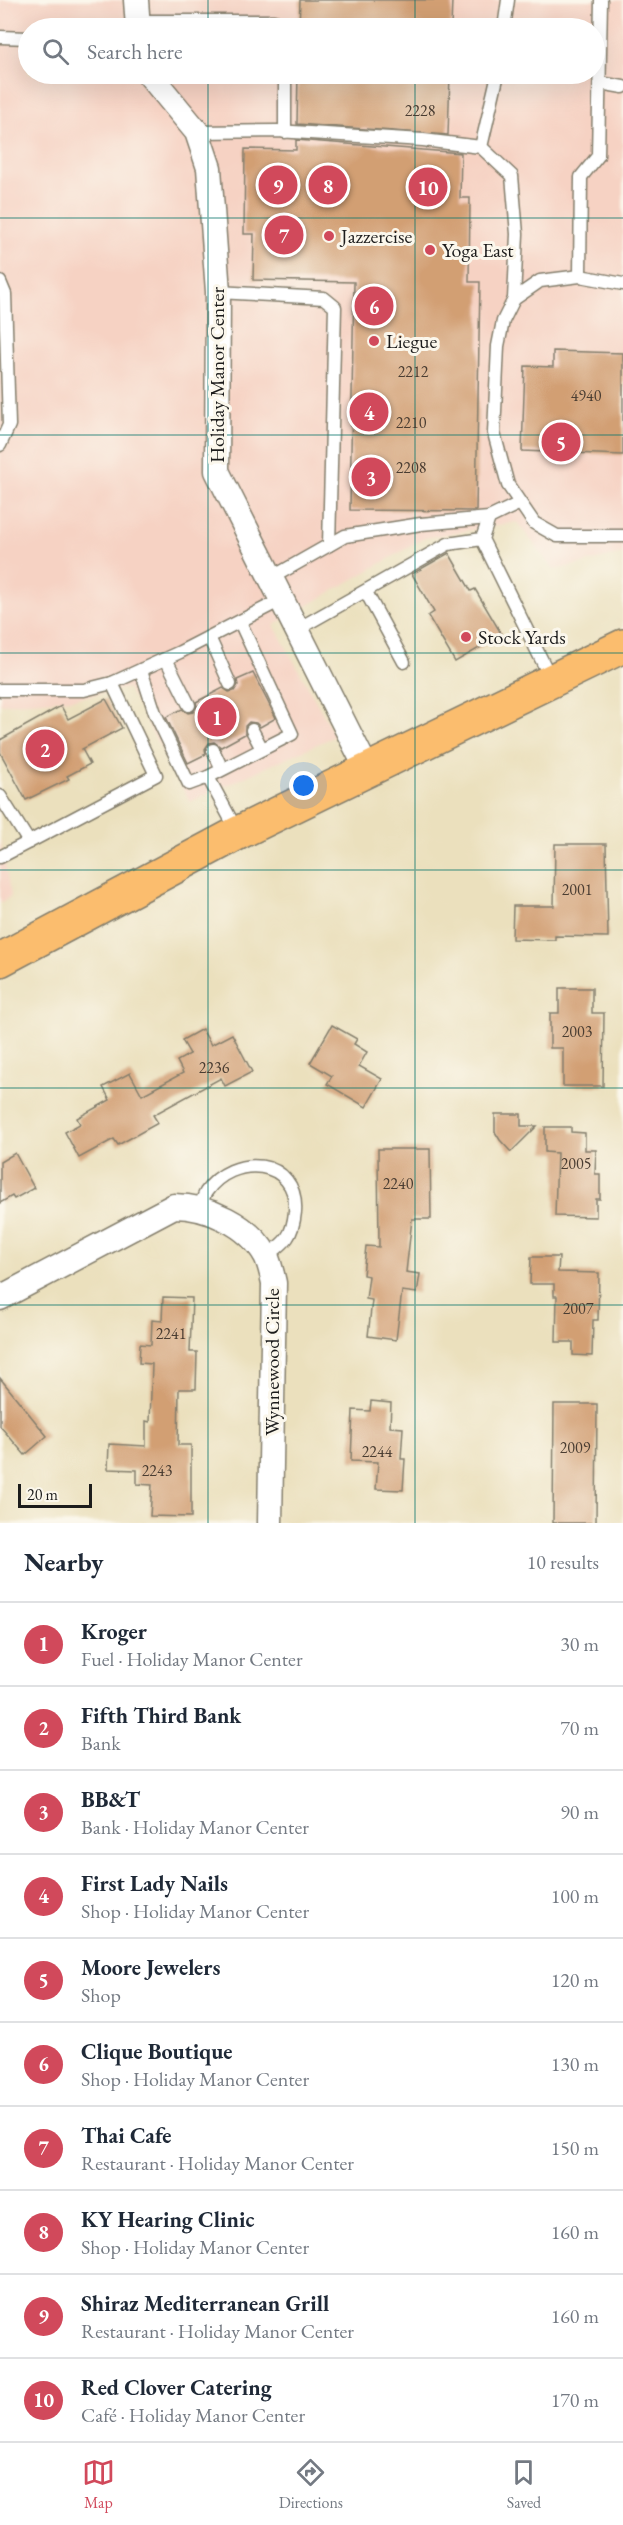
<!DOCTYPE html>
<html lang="en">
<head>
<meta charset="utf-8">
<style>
	:root { --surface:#fff; --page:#f2f2f3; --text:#1f2937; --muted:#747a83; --line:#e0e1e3; --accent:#d1495b }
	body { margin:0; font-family:"EB Garamond",serif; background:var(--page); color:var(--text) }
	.scale { position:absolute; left:18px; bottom:15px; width:74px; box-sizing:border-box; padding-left:6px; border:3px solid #1c1c1c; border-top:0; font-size:16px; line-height:21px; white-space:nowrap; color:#1c1c1c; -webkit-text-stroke:4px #fbf7ec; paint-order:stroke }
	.you { position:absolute; left:304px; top:786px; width:21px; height:21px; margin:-15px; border:4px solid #fff; border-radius:50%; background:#1a73e8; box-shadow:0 0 0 9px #1a73e833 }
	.badge { display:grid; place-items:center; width:39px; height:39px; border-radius:50%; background:var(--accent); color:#fff; font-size:20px; font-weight:700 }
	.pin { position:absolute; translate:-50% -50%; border:3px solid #fff; box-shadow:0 2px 6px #0006 }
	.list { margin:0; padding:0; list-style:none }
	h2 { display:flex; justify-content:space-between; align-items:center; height:78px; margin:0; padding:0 24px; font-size:26px }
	h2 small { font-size:20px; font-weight:400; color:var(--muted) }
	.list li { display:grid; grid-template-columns:39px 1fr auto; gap:18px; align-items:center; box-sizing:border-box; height:84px; padding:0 24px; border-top:2px solid var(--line) }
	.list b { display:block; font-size:22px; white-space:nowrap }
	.list p { margin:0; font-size:20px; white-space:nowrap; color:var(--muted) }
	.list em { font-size:20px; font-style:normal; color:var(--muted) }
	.icon { flex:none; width:33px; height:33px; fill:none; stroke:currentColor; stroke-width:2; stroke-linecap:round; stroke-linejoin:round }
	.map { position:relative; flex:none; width:623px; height:1523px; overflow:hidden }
	.search { position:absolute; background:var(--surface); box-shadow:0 6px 24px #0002; left:18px; right:18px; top:18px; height:66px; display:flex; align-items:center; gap:15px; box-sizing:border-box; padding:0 21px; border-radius:33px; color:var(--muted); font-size:22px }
	.sheet { height:918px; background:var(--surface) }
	nav { display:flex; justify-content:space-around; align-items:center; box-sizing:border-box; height:84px; border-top:2px solid var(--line); background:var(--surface); font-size:16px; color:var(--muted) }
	nav a { display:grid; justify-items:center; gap:3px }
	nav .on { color:var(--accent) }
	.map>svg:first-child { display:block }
	.built { fill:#f6d2c3; fill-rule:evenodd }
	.building { fill:#d29f73 }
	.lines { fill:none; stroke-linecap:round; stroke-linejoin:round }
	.service-casing { stroke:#847e6c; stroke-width:15 }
	.minor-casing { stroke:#847e6c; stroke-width:27 }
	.primary-casing { stroke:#847e6c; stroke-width:36 }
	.service { stroke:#fff; stroke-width:12 }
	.minor { stroke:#fff; stroke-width:24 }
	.primary { stroke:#fbbd6e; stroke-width:33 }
	.grid { fill:none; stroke:#0f766e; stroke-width:1.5; stroke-opacity:0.55 }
	.poi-dot { fill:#d1495b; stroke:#fbf7ec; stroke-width:2 }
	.labels { text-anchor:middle; stroke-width:6; stroke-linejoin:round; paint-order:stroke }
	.number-label { font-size:16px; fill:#4a3d32 }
	.poi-label { font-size:20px; fill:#1c1c1c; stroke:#fbf7ec; text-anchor:start }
	.street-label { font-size:20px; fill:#1c1c1c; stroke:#fbf7ec }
</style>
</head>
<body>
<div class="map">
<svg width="623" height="1523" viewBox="0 0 623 1523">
	<rect width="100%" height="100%" fill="#fbf7ec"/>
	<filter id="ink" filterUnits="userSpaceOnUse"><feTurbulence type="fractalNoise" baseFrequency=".0167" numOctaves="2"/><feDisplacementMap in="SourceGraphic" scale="12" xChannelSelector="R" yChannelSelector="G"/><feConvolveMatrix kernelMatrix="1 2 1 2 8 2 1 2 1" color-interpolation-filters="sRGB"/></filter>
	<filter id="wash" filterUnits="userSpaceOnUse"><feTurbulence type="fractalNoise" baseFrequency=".008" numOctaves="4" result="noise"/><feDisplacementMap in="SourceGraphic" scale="24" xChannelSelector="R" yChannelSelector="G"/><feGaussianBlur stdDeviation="1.35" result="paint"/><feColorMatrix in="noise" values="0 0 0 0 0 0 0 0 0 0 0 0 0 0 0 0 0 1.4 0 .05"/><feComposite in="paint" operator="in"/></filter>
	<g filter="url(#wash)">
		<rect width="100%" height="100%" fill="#ebe0bd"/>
		<g class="built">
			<path d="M0,0H623V554L554,570L517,522L425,538L274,625L335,736L190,802L128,688L72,699L0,704ZM28,28H594V74H28Z"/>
			<path d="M0,838L11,896L0,903Z"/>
		</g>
		<g id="blocks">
			<g class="building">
				<path d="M300,0H452L451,28H299Z"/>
				<path d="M298,74H450L448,135L297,124Z"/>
				<path d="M296,140L461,153L460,198H470L469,282H480L476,511L350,510L354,282L253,280L254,234H244L245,149L296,150Z"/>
				<path d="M553,351L623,353V455L522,451L525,366L553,367Z"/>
				<path d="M449,553L471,591L475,589L502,635L455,662L428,616L434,612L412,574Z"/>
				<path d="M253,673L276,718L260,727L256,723L249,722L245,726V734L221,747L214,742L209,743L205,749L206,754L188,763L166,717L182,709L188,713L193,712L197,706L196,702L223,688L229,692L234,691L238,685L237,680Z"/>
				<path d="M106,699L122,728L82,749L90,764L67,776L69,779L26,800L0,752V740L61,706L68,719Z"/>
				<path d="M555,844H606L608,937L555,936V940L512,939L513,906H554Z"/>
				<path d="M559,988H592V1013H604L603,1086H563V1048H550V1013H559Z"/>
				<path d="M332,1025L357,1039L354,1044L367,1052L359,1066L382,1079L366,1107L327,1084L332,1076L310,1063Z"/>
				<path d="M202,1029L211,1045L232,1034L252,1072L225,1086L221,1078L153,1115L158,1123L118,1145L114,1139L79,1158L65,1132L80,1124L77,1118L110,1100L103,1087L130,1073L142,1095L183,1073L177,1061L190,1054L182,1040Z"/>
				<path d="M495,1114H521V1126H537L511,1152L500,1140L495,1132Z"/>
				<path d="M545,1127H571V1132L585,1133V1150H596L595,1174H600V1199H596V1217L555,1216L557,1153L545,1152Z"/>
				<path d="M378,1149H430L431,1219H412L406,1272L420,1274L417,1293L402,1291L396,1340L368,1336L372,1300L366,1299L369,1276L363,1275L366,1246L379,1247Z"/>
				<path d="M15,1153L34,1188L14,1199L12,1196L0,1203V1162Z"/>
				<path d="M531,1257H559L558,1272L599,1273L598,1320H593L592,1356L573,1355V1342H556L557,1296H554V1284H530Z"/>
				<path d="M163,1297L192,1298L190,1352H197L196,1389H179L178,1445H191V1517L150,1516L152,1485L137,1484V1470L108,1469L109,1444L146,1446V1421L150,1422L152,1364L139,1363L140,1344L151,1345L152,1320L162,1321Z"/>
				<path d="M0,1378L47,1436L25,1455L0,1426Z"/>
				<path d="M371,1401L391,1403L390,1427L403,1428L401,1459H405L403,1490L376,1489L378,1462L351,1461L353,1410L370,1411Z"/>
				<path d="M554,1404H597L596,1523H553Z"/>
			</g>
		</g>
	</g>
	<g filter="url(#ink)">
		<use href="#blocks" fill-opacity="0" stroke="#847e6c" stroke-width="1.5"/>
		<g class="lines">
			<g class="service-casing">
				<g id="service">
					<path d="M137,21H274L281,24L283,28"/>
					<path d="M504,28L508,0"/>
					<path d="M0,37L28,38"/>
					<path d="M600,83L623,87"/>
					<path d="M197,132L277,131L423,140L481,147L512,176L517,234L514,299L503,321L498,346L494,433L508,485L534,523L557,536H623"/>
					<path d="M285,132V74"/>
					<path d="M481,147L498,74"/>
					<path d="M580,276L623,284"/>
					<path d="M0,282L5,294L9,425L0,445"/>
					<path d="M218,292L324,298L335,307L329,545"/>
					<path d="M514,299L540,281L580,276L581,177L598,156L601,0"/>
					<path d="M489,518L482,539L551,679"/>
					<path d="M271,578L345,536L421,524L489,518L520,503"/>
					<path d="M366,592L404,662"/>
					<path d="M296,630L448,544L482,539"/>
					<path d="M209,637L230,684"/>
					<path d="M166,659L189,705"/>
					<path d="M141,670L155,713L189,784L208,777L292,734L240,622"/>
					<path d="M0,690H84L112,683L180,652L281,600"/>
					<path d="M252,730L262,749"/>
					<path d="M213,750L222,769"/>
					<path d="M208,777L237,831"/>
					<path d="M0,796L29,842L0,857"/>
					<path d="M29,842L156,775L112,683"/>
					<path d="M199,1209C201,1204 203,1197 206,1192C232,1153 299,1157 295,1212C294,1222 292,1231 287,1238C282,1245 273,1251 266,1257"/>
				</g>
			</g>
			<g class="minor-casing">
				<g id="minor">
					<path d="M136,0L138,28"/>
					<path d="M149,74L197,132L209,168L218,292L217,471L367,769"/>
					<path d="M0,1298L174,1206C208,1206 249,1225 266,1256C270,1264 272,1274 274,1283L270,1523"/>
				</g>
			</g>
			<g class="primary-casing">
				<path id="primary" d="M0,960L238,833L623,646"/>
			</g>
			<use href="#service" class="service"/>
			<use href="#minor" class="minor"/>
			<use href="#primary" class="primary"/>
		</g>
	</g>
	<path class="grid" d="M208,0V28M415,0V28M208,74V1523M415,74V1523M0,218H623M0,435H623M0,653H623M0,870H623M0,1088H623M0,1305H623"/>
	<g class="poi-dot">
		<circle cx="329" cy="236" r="6"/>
		<circle cx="430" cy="250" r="6"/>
		<circle cx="374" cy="341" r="6"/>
		<circle cx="466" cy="637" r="6"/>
	</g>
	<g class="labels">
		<g class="number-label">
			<text x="420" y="116">2228</text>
			<text x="413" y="377">2212</text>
			<text x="586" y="401">4940</text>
			<text x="411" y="428">2210</text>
			<text x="411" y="473">2208</text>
			<text x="577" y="895">2001</text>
			<text x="577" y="1037">2003</text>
			<text x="214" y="1073">2236</text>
			<text x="576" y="1169">2005</text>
			<text x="398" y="1189">2240</text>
			<text x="578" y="1314">2007</text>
			<text x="171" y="1339">2241</text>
			<text x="575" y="1453">2009</text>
			<text x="377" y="1457">2244</text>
			<text x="157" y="1476">2243</text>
		</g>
		<g class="poi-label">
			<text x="341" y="243">Jazzercise</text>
			<text x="442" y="257">Yoga East</text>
			<text x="386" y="348">Liegue</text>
			<text x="478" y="644">Stock Yards</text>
		</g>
		<g class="street-label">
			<text transform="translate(217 375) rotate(-90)" y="7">Holiday Manor Center</text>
			<text transform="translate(272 1362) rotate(-90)" y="7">Wynnewood Circle</text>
		</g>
	</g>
</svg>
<div class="scale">20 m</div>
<div class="you"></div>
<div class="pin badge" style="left:217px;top:717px">1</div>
<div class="pin badge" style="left:45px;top:749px">2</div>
<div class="pin badge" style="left:371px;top:477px">3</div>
<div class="pin badge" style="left:369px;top:412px">4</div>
<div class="pin badge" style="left:561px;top:442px">5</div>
<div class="pin badge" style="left:374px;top:306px">6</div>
<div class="pin badge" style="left:284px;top:235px">7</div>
<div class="pin badge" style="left:328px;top:185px">8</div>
<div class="pin badge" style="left:278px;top:185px">9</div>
<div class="pin badge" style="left:428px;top:187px">10</div>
<div class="search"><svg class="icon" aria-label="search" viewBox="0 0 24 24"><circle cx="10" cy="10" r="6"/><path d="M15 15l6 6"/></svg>Search here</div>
</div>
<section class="sheet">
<h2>Nearby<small>10 results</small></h2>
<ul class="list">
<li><span class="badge">1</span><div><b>Kroger</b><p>Fuel · Holiday Manor Center</p></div><em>30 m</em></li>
<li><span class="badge">2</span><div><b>Fifth Third Bank</b><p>Bank</p></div><em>70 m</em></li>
<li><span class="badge">3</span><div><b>BB&amp;T</b><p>Bank · Holiday Manor Center</p></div><em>90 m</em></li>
<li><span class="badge">4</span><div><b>First Lady Nails</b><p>Shop · Holiday Manor Center</p></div><em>100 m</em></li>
<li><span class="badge">5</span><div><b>Moore Jewelers</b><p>Shop</p></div><em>120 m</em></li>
<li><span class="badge">6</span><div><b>Clique Boutique</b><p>Shop · Holiday Manor Center</p></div><em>130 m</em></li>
<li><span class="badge">7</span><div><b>Thai Cafe</b><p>Restaurant · Holiday Manor Center</p></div><em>150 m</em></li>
<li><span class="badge">8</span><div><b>KY Hearing Clinic</b><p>Shop · Holiday Manor Center</p></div><em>160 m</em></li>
<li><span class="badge">9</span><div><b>Shiraz Mediterranean Grill</b><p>Restaurant · Holiday Manor Center</p></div><em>160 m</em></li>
<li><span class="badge">10</span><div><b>Red Clover Catering</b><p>Café · Holiday Manor Center</p></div><em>170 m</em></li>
</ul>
</section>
<nav>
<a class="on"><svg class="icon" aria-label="map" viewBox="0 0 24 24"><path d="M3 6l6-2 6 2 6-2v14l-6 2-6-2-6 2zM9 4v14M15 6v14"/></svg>Map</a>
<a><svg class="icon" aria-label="directions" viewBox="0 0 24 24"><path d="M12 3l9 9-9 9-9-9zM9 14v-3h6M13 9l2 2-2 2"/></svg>Directions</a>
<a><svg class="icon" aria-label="saved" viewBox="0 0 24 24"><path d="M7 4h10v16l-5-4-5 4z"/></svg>Saved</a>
</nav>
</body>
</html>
